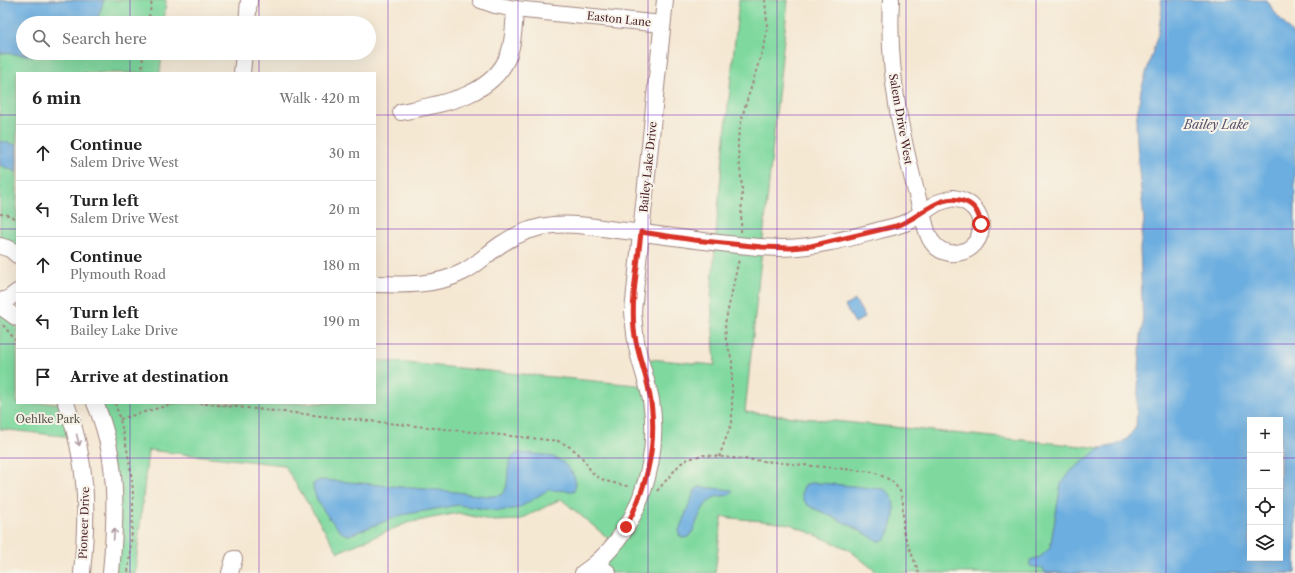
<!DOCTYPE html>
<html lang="en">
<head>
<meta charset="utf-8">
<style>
	:root { --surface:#fff; --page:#f2f2f2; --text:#222; --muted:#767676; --line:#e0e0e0 }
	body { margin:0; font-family:"Libre Caslon Text",serif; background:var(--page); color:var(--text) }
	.controls { position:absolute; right:12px; bottom:12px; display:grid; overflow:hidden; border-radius:0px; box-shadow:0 4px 16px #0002 }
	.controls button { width:36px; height:36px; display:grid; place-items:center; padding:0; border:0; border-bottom:1px solid var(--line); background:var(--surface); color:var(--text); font:20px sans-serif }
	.stop { position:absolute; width:12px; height:12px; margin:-9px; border:3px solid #d93025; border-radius:50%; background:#fff }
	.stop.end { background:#d93025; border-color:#fff; box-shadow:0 1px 4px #0008 }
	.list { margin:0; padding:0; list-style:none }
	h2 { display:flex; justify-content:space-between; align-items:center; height:52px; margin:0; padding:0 16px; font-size:17px }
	h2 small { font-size:13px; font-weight:400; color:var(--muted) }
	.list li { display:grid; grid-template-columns:26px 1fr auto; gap:12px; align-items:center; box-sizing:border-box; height:56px; padding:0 16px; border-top:1px solid var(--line) }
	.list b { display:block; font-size:15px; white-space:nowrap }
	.list p { margin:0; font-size:13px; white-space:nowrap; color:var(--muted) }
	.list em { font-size:13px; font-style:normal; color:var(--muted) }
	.icon { flex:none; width:22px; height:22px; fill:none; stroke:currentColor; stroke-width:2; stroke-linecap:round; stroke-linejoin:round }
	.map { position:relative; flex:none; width:1295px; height:573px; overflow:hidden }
	.search { position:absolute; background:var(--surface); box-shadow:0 4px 16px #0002; left:16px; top:16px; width:360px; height:44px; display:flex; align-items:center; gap:10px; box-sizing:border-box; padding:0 14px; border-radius:22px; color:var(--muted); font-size:15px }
	.panel { position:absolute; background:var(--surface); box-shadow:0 4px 16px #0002; left:16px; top:72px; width:360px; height:332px; border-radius:0px }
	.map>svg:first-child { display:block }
	.green { fill:#7fd99f; stroke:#647c65 }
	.water { fill:#6caee0; stroke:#5b6686; fill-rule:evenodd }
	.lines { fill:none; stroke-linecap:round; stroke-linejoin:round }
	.minor-casing { stroke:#a0847f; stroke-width:18 }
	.path { stroke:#a0847f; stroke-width:2; stroke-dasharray:3 3; stroke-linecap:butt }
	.minor { stroke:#fff; stroke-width:16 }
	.oneway { stroke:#ae9aa0 }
	.route { stroke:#d93025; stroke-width:5 }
	.grid { fill:none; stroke:#7b2cbf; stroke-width:1; stroke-opacity:0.55 }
	.labels { text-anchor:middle; stroke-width:4; stroke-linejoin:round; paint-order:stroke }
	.street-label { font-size:11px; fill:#4a1f2b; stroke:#f7f3e8 }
	.park-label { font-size:11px; fill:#5a574e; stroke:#f7f3e8 }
	.water-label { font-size:12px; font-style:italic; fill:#56516a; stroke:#f7f3e8 }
</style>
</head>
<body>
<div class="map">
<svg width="1295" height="573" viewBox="0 0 1295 573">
	<rect width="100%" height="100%" fill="#f7f3e8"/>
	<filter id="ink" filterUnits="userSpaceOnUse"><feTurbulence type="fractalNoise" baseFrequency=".025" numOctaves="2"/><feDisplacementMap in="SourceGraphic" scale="8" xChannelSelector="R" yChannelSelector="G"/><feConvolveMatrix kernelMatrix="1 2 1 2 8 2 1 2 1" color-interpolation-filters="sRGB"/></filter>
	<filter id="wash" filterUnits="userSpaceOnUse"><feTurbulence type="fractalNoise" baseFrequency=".012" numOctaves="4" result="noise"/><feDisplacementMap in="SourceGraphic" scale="16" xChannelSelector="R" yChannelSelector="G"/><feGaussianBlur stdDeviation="0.9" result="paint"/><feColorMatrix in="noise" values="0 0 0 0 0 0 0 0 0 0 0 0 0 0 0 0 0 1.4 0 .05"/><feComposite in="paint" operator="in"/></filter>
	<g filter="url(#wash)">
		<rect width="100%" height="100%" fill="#f5e8d3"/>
		<g class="green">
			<path d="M0,0H166L164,23H23V53H162L160,73H17V247L0,245Z"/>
			<path d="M739,0H788L745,412L1250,463V558H1280L1295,573H878L848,549L790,524L722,517L715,573H608L597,563L615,544L561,499L519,520L494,521L458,513L407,523L338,552L284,465L148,450L135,573H116L101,403H375V360L647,386L639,358L715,365L711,297L720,186Z"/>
			<path d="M0,312L17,327V403H60L71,437L0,429Z"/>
		</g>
		<g class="water">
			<path d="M0,0H104L96,23H23V53H61L36,56L0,53Z"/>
			<path d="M1161,0H1267L1273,10L1295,37V573H1046L1042,568L1030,566V560L1040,557L1050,548L1061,484L1071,471L1099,449L1116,445L1127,439L1136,427L1141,335L1143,326L1140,248L1144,220L1138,160L1136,122L1141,90L1158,34L1162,8ZM1250,420H1280V558H1250Z"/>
			<path d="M0,141L17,145V172L0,165Z"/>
			<path d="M855,300L865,317L855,323L845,306Z"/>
			<path d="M518,453C540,455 559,452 572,473C576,478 577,485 574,491L548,490L519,508L499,511L458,505L402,515L349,535L345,534L341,532C331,520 313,501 313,484L316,482L322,480C351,482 381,485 411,488C426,489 441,490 456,492C466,493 495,499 502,494C513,486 501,461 518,453Z"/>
			<path d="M810,483H821L883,489C901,497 894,527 885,540L878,541L850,525L809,506C802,501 800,493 804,486Z"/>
			<path d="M700,487L732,490L733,492C729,498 719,494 713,498C699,507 698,524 690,536L689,537L683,538L679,535V530L695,490Z"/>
		</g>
	</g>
	<g filter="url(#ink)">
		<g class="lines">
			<g class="minor-casing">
				<g id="minor">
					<path d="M481,0L495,5L515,9L662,24"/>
					<path d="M247,23L249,0"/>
					<path d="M242,73L244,53"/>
					<path d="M401,112C440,104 493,97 509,54C514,40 514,24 515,9"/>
					<path d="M953,198C994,204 987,256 950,253C943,252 936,248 932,242C926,234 925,222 922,213L937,203Z"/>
					<path d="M0,246L10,249L17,255"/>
					<path d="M375,284C405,285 436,286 463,272C477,265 487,254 500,245C516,234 534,227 553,225C574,223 595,227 616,230C671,235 726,247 781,248C818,248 860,235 896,226L908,222L922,213C902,143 887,73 891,0"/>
					<path d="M0,301L8,299L17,292"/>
					<path d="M0,306L17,318"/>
					<path d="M66,403C88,464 88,510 82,573"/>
					<path d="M95,403C119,457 116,516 111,573"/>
					<path d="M597,563L608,573"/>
					<path d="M230,573L234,559"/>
					<path d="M583,573C637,537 661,463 651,400C648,385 643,371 639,356C635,341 634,327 633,311L665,0"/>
				</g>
			</g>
			<g class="path">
				<path d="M148,23L152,0"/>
				<path d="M142,73L143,53"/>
				<path d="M0,214L9,215L17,220"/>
				<path d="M741,232L742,188L738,149V137L744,110L766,39L767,22L765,0"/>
				<path d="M3,325L17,342"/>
				<path d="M115,403C123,428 129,455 132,481C135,511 131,543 128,573"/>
				<path d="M199,403L558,441C568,445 577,451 583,459C587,464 590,471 595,475C605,483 618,483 630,487"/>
				<path d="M120,419L176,403"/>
				<path d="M719,457L732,422V361L726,340L725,324L739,259"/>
				<path d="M657,491L680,464L688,459L703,455L874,472L892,481L900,491L903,503V531L919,573"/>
			</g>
			<use href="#minor" class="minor"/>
		</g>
		<defs><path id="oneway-shaft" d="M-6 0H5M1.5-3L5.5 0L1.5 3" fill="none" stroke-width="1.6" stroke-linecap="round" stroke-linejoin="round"/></defs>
		<g class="oneway">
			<use href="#oneway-shaft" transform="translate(78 440) rotate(76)"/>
			<use href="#oneway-shaft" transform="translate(114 534) rotate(-86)"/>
		</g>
	</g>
	<g class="lines" filter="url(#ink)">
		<path class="route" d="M626,527C648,485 659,439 649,391C645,370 636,351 634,329C631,297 638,264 641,232L694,240L762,247L791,248L811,246L896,226C920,219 940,190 966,202C976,206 979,215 981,224"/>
	</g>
	<path class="grid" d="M130,0V23M259,0V23M388,0V573M518,0V573M648,0V573M777,0V573M906,0V573M1036,0V573M1166,0V573M130,53V73M259,53V73M0,115H17M375,115H1295M0,229H17M375,229H1295M0,344H17M375,344H1295M130,403V573M259,403V573M0,458H1250M1280,458H1295"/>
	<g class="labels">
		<g class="street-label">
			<text transform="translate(619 19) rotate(6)" y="4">Easton Lane</text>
			<text transform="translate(901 119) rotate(80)" y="4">Salem Drive West</text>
			<text transform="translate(648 167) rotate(-84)" y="4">Bailey Lake Drive</text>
			<text transform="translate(84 523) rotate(-88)" y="4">Pioneer Drive</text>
		</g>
		<g class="park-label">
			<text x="48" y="423">Oehlke Park</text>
		</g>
		<g class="water-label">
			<text x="1216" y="129">Bailey Lake</text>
		</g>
	</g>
</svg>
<div class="controls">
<button>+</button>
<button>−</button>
<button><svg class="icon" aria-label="locate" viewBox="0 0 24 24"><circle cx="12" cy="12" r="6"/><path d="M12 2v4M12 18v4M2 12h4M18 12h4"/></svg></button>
<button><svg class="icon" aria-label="layers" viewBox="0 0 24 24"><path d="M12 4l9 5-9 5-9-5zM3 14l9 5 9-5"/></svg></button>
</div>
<div class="stop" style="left:981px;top:224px"></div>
<div class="stop end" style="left:626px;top:527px"></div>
<div class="search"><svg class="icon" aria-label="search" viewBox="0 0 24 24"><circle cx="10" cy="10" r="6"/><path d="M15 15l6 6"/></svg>Search here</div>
<section class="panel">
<h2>6 min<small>Walk · 420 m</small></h2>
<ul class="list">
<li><svg class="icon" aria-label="ahead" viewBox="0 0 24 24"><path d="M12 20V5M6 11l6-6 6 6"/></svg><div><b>Continue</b><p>Salem Drive West</p></div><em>30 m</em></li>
<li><svg class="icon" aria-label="left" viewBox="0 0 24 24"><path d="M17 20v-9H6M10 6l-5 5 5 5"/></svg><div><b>Turn left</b><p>Salem Drive West</p></div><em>20 m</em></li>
<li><svg class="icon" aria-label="ahead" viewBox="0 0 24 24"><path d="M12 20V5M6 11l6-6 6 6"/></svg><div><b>Continue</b><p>Plymouth Road</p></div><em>180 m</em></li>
<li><svg class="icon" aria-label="left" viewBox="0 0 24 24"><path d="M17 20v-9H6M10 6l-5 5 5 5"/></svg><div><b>Turn left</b><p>Bailey Lake Drive</p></div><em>190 m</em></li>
<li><svg class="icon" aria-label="arrive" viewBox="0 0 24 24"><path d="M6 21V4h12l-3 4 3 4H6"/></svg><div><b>Arrive at destination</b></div></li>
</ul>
</section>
</div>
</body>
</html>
